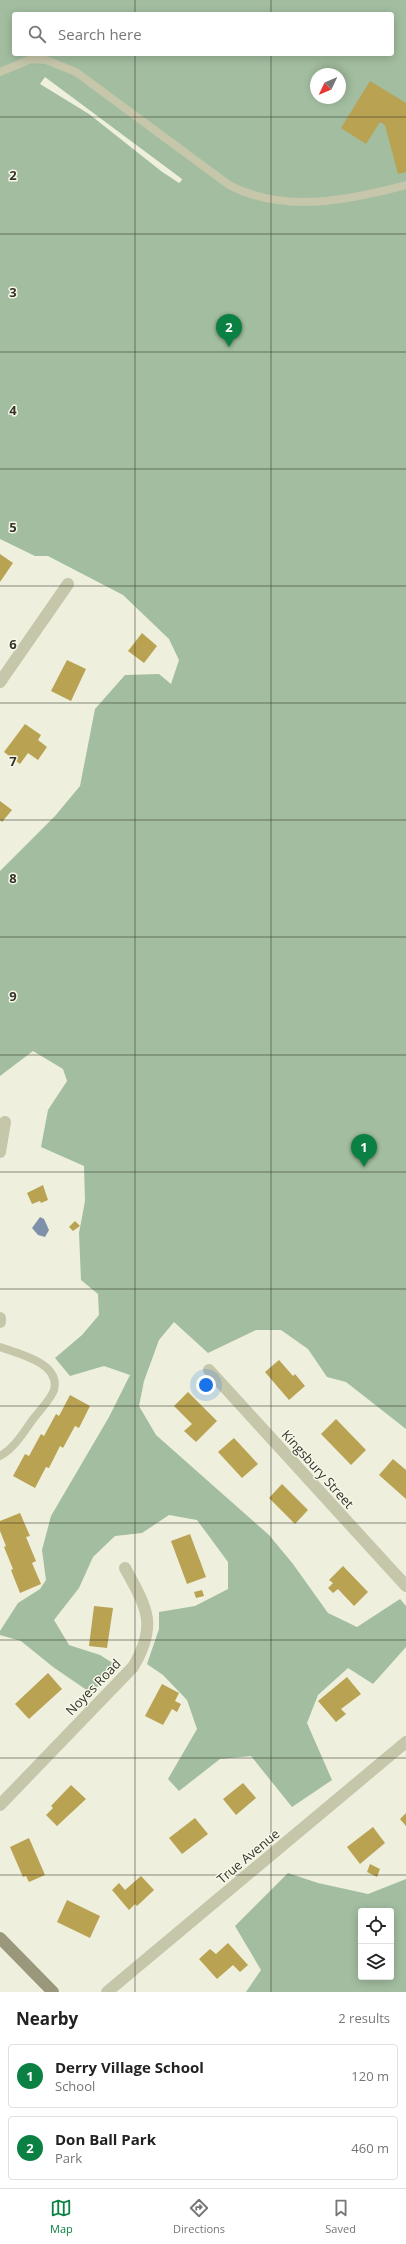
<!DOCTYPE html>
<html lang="en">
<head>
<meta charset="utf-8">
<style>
	:root { --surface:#fff; --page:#f6f6f6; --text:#222; --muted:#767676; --line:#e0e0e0; --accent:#0b8043 }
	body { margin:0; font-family:"Open Sans",sans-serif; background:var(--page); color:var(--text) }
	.controls { position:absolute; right:12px; bottom:12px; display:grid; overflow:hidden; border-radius:4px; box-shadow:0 2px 10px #0003 }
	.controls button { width:36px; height:36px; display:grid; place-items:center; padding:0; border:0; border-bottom:1px solid var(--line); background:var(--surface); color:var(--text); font:20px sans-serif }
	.compass { position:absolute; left:310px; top:68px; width:36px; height:36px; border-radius:50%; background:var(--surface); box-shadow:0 2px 10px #0003; rotate:226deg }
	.you { position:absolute; left:206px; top:1385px; width:14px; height:14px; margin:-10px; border:3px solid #fff; border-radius:50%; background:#1a73e8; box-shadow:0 0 0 6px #1a73e833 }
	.badge { display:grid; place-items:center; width:26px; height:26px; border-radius:50%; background:var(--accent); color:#fff; font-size:13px; font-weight:700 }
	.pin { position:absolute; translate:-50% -33px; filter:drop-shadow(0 1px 2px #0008) }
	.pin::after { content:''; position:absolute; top:21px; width:14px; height:12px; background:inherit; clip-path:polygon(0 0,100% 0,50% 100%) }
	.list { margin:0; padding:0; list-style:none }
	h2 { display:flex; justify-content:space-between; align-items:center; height:52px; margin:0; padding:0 16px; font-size:17px }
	h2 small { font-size:13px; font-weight:400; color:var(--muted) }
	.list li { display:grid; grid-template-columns:26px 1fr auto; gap:12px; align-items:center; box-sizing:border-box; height:64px; margin:0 8px 8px; padding:0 8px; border:1px solid var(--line); border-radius:4px }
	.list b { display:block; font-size:15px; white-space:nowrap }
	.list p { margin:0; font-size:13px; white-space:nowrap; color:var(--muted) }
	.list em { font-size:13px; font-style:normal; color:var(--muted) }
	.icon { flex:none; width:22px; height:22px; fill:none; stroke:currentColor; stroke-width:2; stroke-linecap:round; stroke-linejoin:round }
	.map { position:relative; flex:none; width:406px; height:1992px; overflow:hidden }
	.search { position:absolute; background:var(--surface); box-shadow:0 2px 10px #0003; left:12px; right:12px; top:12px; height:44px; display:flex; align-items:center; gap:10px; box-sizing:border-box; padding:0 14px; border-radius:4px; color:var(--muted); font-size:15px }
	.sheet { height:196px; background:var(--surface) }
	nav { display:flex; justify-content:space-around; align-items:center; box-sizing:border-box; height:56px; border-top:1px solid var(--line); background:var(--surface); font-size:11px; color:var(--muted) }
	nav a { display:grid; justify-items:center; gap:2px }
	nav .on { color:var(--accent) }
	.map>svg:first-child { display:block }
	.green { fill:#a2bd9f; fill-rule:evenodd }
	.water { fill:#7f91aa }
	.building { fill:#b9a251 }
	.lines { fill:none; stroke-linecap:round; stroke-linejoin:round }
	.lane { stroke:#c6c6aa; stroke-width:8 }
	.street { stroke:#c6c6aa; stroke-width:12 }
	.secondary { stroke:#9a977c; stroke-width:12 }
	.grid { fill:none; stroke:#353329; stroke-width:1; stroke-opacity:0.55 }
	.labels { text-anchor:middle; stroke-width:3; stroke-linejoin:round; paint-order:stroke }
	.street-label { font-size:13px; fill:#353329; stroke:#f6f8e9 }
	.grid-label { font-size:13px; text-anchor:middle; font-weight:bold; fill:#353329; stroke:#f6f8e9; stroke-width:3; stroke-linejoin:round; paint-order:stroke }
</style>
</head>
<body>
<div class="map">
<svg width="406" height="1992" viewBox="0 0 406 1992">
	<rect width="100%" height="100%" fill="#eef0dd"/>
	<g class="green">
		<path d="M0,0H406V1429L346,1382L327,1377L308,1349L281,1330H256L208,1353L174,1322L159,1340L144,1381L139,1406L156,1435L269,1535L293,1564L328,1613L357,1627L400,1599L406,1606V1647L373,1684L348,1668L318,1695L307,1723L332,1780L292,1807L251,1756L220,1759L179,1791L168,1779L197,1729L187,1700L163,1675L147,1664L159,1629V1612L195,1606L228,1589V1562L197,1520L169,1515L142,1533L115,1536L93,1557L79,1588L54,1620L69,1645L100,1655L119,1667L91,1693L53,1667L21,1641L0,1635V1631L18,1603L40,1589L46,1580L42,1550L51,1516L109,1417L130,1375L104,1366L70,1376L55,1358L82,1335L99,1315L98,1294L81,1280L79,1233L85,1201L84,1166L41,1147L48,1110L67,1081L63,1069L33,1051L0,1076V871L55,816L80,786L95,709L125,675L159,674L171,684L179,660L169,639L123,595L48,556H35L0,539ZM14,14H392V54H14ZM316,74H340V98H316ZM45,77L182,179V180L179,183L161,171L89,114L40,84Z"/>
		<path d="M288,1873L318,1883L368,1894L406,1879V1992H246L261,1970L235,1926ZM361,1911H391V1977H361Z"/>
	</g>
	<path class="water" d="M40,1217L44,1219L49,1230L45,1237L38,1235L32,1228Z"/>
	<g class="building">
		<path d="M370,81L406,103V172L398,174L385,125L380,122L366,144L341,128Z"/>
		<path d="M0,554L13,563L0,582Z"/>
		<path d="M142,633L157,646L144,663L128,651Z"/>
		<path d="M67,660L86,669L71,701L51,691Z"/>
		<path d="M25,724L41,735L38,740L47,747L38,760L28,753L20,764L4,752Z"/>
		<path d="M0,801L12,810L2,822L0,820Z"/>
		<path d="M43,1185L48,1200L41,1203L40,1201L32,1204L27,1193Z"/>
		<path d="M75,1221L80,1226L73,1231L69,1227Z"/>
		<path d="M279,1360L293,1376L295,1374L305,1386L289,1400L265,1372Z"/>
		<path d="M188,1392L217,1421L196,1442L184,1431L192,1424L174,1406Z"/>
		<path d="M70,1395L90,1406L79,1428L75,1426L63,1448L60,1446L49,1468L46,1467L35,1488L13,1476L25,1454L29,1456L41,1434L44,1436L56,1414L59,1416Z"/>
		<path d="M336,1419L366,1450L351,1465L321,1434Z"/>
		<path d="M234,1438L258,1464L242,1478L218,1452Z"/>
		<path d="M393,1459L406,1470V1499L379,1475Z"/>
		<path d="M282,1484L308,1510L295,1524L269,1498Z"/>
		<path d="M20,1513L30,1536L26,1537L36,1561L32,1563L41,1584L20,1593L11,1570L13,1569L4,1547L6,1546L0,1531V1521Z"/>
		<path d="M190,1534L206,1577L187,1584L171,1541Z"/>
		<path d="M343,1566L368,1592L354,1606L338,1589L333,1593L328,1588L333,1583L329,1580Z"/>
		<path d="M202,1590L204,1596L196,1598L194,1592Z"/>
		<path d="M94,1606L113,1608L107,1648L89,1646Z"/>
		<path d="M48,1673L62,1689L29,1719L15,1704Z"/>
		<path d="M347,1677L361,1694L341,1709L346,1714L336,1722L318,1701Z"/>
		<path d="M162,1684L179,1693L175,1701L181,1704L177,1712L172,1709L163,1725L145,1716Z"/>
		<path d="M243,1783L256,1798L236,1815L223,1799Z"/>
		<path d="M71,1785L86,1799L57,1826L46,1815L53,1808L51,1806Z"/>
		<path d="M406,1813V1826L400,1819Z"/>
		<path d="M195,1818L208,1834L182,1854L169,1838Z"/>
		<path d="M373,1827L385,1843L360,1864L347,1847Z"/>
		<path d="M29,1838L45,1875L29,1882L26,1876L23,1877L10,1847Z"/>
		<path d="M370,1864L380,1869L377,1877L367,1872Z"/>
		<path d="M141,1876L154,1890L137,1906L135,1904L129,1910L112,1890L119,1883L125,1890Z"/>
		<path d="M67,1900L100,1916L90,1938L57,1922Z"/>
		<path d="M228,1943L248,1965L240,1972L233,1965L217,1979L199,1959L210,1949L216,1954Z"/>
	</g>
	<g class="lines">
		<g class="lane">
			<path d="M0,72L31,59L46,60L76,72L229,185C284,214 349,200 406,185"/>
			<path d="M0,1347C19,1354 61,1363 54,1390C51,1399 40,1410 34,1418C24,1431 15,1448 0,1456"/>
		</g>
		<g class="street">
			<path d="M0,682L68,584"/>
			<path d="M0,1152L5,1122"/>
			<path d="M0,1318V1322"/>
			<path d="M209,1370L406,1586"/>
			<path d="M0,1805L133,1667C158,1625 147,1608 125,1568"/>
			<path d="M107,1992L406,1742"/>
		</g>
		<path class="secondary" d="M0,1938L53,1992"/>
	</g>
	<path class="grid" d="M135,0V14M271,0V14M135,54V1992M271,54V1992M0,117H406M0,234H406M0,352H406M0,469H406M0,586H406M0,703H406M0,820H406M0,937H406M0,1055H406M0,1172H406M0,1289H406M0,1406H406M0,1523H406M0,1640H406M0,1758H406M0,1875H406"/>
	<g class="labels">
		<g class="street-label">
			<text transform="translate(318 1469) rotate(48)" y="5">Kingsbury Street</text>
			<text transform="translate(93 1687) rotate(-46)" y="5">Noyes Road</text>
			<text transform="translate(248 1856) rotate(-40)" y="5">True Avenue</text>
		</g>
	</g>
	<g class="grid-label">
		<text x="13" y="180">2</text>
		<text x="13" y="297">3</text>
		<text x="13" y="415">4</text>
		<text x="13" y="532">5</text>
		<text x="13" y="649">6</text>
		<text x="13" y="766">7</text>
		<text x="13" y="883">8</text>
		<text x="13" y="1001">9</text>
	</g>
</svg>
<div class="controls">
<button><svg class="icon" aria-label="locate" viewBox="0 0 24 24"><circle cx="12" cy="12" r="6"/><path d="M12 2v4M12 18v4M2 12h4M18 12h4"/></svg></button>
<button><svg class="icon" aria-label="layers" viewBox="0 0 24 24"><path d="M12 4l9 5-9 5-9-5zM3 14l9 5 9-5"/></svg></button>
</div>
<svg class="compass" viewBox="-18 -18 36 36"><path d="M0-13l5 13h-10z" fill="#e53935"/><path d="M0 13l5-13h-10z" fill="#767676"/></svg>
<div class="you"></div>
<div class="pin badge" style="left:364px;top:1167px">1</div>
<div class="pin badge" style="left:229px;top:347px">2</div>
<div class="search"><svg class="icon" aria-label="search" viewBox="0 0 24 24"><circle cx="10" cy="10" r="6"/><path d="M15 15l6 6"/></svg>Search here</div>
</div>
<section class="sheet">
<h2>Nearby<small>2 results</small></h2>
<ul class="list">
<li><span class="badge">1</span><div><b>Derry Village School</b><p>School</p></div><em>120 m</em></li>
<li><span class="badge">2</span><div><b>Don Ball Park</b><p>Park</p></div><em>460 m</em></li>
</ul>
</section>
<nav>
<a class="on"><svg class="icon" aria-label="map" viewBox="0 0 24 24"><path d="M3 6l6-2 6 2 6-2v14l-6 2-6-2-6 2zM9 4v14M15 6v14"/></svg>Map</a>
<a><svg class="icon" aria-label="directions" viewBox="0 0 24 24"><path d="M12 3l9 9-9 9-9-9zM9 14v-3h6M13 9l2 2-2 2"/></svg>Directions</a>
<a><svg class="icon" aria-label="saved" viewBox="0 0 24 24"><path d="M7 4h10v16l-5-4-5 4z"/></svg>Saved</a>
</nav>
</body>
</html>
